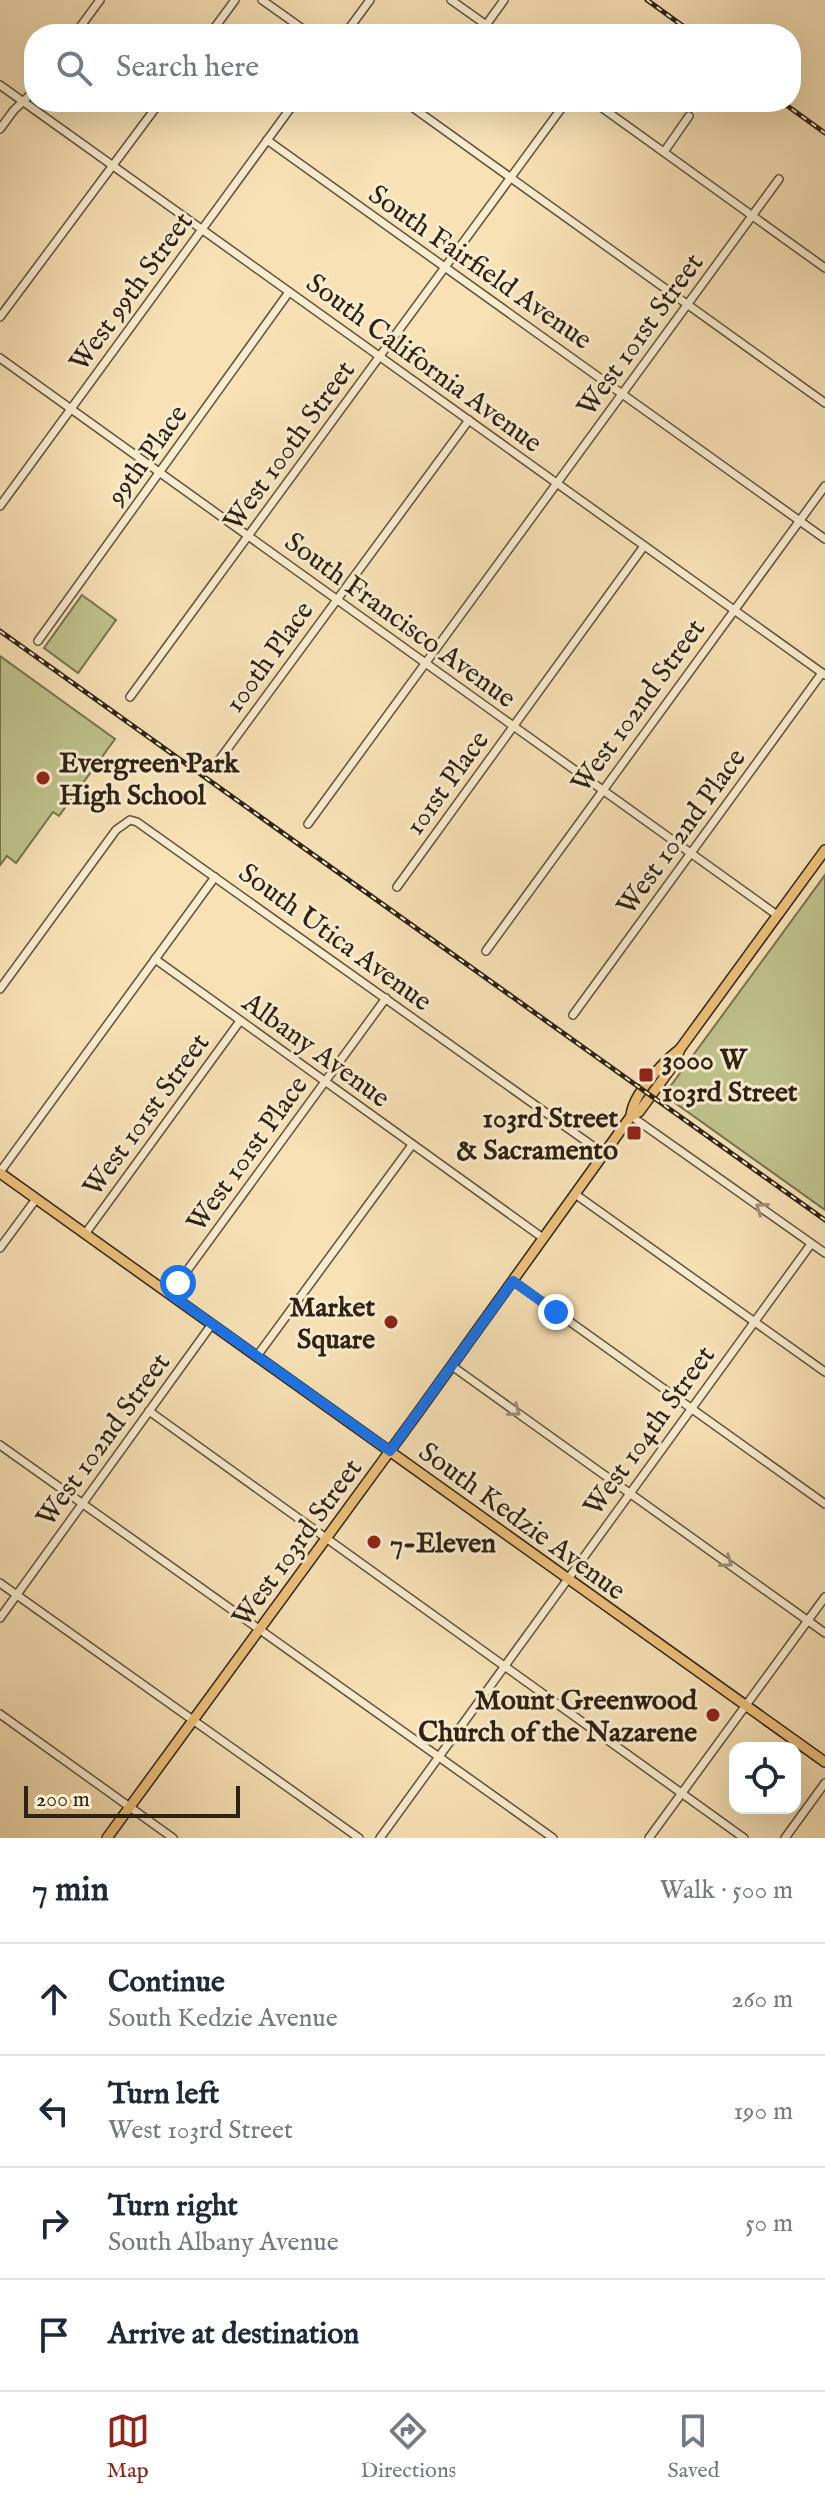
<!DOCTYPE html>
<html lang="en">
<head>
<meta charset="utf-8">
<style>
	:root { --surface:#fff; --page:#f6f6f7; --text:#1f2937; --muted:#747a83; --line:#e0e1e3; --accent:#8f2418 }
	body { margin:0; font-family:"IM FELL English",serif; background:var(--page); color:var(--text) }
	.controls { position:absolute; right:24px; bottom:24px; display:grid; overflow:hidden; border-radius:16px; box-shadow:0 8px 32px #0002 }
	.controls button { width:72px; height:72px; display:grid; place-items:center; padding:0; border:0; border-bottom:2px solid var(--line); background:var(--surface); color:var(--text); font:40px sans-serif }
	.scale { position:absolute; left:24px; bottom:20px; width:216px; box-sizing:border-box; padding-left:8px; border:4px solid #2e2214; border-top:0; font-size:22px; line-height:28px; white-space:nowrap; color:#2e2214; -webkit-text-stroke:6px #faeccf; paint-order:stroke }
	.stop { position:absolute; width:24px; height:24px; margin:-18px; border:6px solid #1a73e8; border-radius:50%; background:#fff }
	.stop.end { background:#1a73e8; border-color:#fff; box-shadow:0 2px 8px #0008 }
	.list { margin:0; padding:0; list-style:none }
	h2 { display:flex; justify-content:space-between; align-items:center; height:104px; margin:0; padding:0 32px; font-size:34px }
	h2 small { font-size:26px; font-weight:400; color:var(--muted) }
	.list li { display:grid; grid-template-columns:52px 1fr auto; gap:24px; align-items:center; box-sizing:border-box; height:112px; padding:0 32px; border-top:2px solid var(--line) }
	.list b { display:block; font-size:30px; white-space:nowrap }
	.list p { margin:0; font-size:26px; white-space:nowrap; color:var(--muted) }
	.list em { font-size:26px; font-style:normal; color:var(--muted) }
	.icon { flex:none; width:44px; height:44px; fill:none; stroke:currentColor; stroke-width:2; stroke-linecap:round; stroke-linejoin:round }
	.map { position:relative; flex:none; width:825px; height:1838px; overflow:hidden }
	.search { position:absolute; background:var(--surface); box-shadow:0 8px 32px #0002; left:24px; right:24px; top:24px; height:88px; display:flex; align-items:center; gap:20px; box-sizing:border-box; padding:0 28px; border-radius:32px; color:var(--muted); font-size:30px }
	.sheet { height:552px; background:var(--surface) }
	nav { display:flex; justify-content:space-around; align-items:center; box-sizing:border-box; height:112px; border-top:2px solid var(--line); background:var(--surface); font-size:22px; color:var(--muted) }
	nav a { display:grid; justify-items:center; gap:4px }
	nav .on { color:var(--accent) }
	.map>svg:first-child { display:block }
	.green { fill:#bfc28c; stroke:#767250; stroke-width:2 }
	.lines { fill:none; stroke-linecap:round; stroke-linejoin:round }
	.minor-casing { stroke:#60523c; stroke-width:10 }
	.major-casing { stroke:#2e2214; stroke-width:12 }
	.minor { stroke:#faeccf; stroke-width:7 }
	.major { stroke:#ecc07a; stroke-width:9 }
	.rail-casing { stroke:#2e2214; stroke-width:5 }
	.rail { stroke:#faeccf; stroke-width:2; stroke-dasharray:6; stroke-linecap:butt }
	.oneway { stroke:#9e917b }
	.route { stroke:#1a73e8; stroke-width:10 }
	.poi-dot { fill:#8f2418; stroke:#faeccf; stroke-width:3 }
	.labels { text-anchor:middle; stroke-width:6; stroke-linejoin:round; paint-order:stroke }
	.street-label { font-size:28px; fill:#2e2214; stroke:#faeccf }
	.poi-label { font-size:28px; font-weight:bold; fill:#2e2214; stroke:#faeccf; text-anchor:start }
</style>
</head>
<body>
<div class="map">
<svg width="825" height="1838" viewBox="0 0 825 1838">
	<rect width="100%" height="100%" fill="#f7e1b5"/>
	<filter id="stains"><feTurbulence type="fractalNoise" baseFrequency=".0025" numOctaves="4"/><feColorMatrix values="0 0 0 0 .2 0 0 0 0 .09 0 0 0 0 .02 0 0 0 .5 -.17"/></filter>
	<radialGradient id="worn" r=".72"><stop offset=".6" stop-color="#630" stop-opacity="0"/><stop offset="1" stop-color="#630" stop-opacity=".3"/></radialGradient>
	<g class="green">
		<path d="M82,595L116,620L78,673L44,648Z"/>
		<path d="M0,656L115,739L59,816L53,812L16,863L7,856L0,865Z"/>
		<path d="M825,875V1210L664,1095Z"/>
	</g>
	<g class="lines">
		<g class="minor-casing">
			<g id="minor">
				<path d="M262,0L310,34"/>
				<path d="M451,0L499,34"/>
				<path d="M486,25L504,0"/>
				<path d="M75,34L100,0"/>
				<path d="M210,34L235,0"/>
				<path d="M345,34L370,0"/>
				<path d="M0,85L825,675"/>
				<path d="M405,102L825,403"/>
				<path d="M594,102L825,268"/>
				<path d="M0,129L14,110L34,91"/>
				<path d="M267,140L825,539"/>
				<path d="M664,152L689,116"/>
				<path d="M0,317L160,102"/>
				<path d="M0,358L777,915"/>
				<path d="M0,506L295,102"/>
				<path d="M38,641L289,292"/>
				<path d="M130,697L566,102"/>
				<path d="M217,763L469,420"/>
				<path d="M308,824L779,179"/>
				<path d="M397,887L644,546"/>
				<path d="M486,951L825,486"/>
				<path d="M155,959L543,1238"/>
				<path d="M0,989L116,830L130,820L137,822L604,1154"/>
				<path d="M573,1015L822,673"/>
				<path d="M631,1116L825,1253"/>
				<path d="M0,1172L215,877"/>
				<path d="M575,1194L825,1372"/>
				<path d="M85,1234L240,1021"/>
				<path d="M0,1248L36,1199"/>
				<path d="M513,1281L825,1504"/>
				<path d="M170,1294L386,998"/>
				<path d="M257,1356L412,1145"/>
				<path d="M452,1366L825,1633"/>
				<path d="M149,1411L744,1838"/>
				<path d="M0,1445L553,1838"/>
				<path d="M0,1583L359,1838"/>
				<path d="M0,1618L212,1324"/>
				<path d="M0,1714L173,1838"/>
				<path d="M380,1838L811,1244"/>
				<path d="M649,1838L825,1597"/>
				<path d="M785,1838L825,1783"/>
			</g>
		</g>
		<g class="major-casing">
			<g id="major">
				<path d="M631,1116C632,1095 664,1061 680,1049L825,850"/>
				<path d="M0,1173L825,1762"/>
				<path d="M107,1838L417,1414L631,1116L639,1112L674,1064L680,1049"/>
			</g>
		</g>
		<use href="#minor" class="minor"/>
		<use href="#major" class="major"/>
		<g class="rail-casing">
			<g id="rail">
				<path d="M647,0L694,34"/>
				<path d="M782,102L825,133"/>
				<path d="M0,631L825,1220"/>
			</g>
		</g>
		<use href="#rail" class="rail"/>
	</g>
	<defs><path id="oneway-chevron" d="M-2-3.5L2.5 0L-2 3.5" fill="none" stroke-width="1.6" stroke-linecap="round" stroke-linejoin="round" transform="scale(2)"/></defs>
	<g class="oneway">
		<use href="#oneway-chevron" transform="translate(761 1208) rotate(-145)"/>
		<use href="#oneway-chevron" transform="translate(515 1411) rotate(36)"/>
		<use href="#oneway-chevron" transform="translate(727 1562) rotate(36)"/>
	</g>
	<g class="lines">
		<path class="route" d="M178,1283L170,1294L390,1451L513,1281L556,1312"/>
	</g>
	<g class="poi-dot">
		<circle cx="43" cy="778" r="8"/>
		<rect x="638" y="1067" width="16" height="16" rx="4"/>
		<rect x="626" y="1125" width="16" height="16" rx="4"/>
		<circle cx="391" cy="1322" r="8"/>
		<circle cx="374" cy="1542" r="8"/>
		<circle cx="713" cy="1715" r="8"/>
	</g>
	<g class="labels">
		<g class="street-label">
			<text transform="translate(481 266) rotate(35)" y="10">South Fairfield Avenue</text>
			<text transform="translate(130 291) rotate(-54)" y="10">West 99th Street</text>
			<text transform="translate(639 334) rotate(-54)" y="10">West 101st Street</text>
			<text transform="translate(425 362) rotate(36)" y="10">South California Avenue</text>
			<text transform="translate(288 445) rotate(-54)" y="10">West 100th Street</text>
			<text transform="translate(146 454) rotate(-54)" y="10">99th Place</text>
			<text transform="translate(401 619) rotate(36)" y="10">South Francisco Avenue</text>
			<text transform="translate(268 656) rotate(-54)" y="10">100th Place</text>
			<text transform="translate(637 705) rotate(-54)" y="10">West 102nd Street</text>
			<text transform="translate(446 782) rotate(-54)" y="10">101st Place</text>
			<text transform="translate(680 831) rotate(-54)" y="10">West 102nd Place</text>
			<text transform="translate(336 936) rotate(36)" y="10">South Utica Avenue</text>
			<text transform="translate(317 1049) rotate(36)" y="10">Albany Avenue</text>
			<text transform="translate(145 1114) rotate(-54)" y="10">West 101st Street</text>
			<text transform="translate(246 1153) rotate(-54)" y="10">West 101st Place</text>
			<text transform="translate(648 1430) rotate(-54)" y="10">West 104th Street</text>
			<text transform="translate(102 1439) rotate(-54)" y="10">West 102nd Street</text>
			<text transform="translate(523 1520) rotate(36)" y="10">South Kedzie Avenue</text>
			<text transform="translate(296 1542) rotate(-54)" y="10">West 103rd Street</text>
		</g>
		<g class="poi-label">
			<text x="59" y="772">Evergreen Park<tspan x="59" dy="32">High School</tspan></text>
			<text x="662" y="1069">3000 W<tspan x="662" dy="32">103rd Street</tspan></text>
			<text x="618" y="1127" text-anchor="end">103rd Street<tspan x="618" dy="32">&amp; Sacramento</tspan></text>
			<text x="375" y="1316" text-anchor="end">Market<tspan x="375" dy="32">Square</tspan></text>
			<text x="390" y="1552">7-Eleven</text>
			<text x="697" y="1709" text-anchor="end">Mount Greenwood<tspan x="697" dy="32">Church of the Nazarene</tspan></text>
		</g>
	</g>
	<rect width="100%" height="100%" filter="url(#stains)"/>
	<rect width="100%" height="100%" fill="url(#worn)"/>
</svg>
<div class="controls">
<button><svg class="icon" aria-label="locate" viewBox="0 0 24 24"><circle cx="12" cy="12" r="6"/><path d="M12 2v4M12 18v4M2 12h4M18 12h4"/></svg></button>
</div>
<div class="scale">200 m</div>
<div class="stop" style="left:178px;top:1283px"></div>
<div class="stop end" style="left:556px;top:1312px"></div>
<div class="search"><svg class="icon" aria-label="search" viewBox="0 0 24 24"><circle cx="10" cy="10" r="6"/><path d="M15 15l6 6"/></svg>Search here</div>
</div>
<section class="sheet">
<h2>7 min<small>Walk · 500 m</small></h2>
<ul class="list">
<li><svg class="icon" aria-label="ahead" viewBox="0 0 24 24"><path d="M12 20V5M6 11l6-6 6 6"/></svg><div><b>Continue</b><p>South Kedzie Avenue</p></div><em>260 m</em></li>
<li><svg class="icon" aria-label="left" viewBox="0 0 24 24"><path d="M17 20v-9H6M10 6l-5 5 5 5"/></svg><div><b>Turn left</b><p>West 103rd Street</p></div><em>190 m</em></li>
<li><svg class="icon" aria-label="right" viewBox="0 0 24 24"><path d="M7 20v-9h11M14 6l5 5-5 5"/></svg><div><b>Turn right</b><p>South Albany Avenue</p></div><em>50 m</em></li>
<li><svg class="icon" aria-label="arrive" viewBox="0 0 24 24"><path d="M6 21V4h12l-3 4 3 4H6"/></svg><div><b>Arrive at destination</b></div></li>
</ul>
</section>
<nav>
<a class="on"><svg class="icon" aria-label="map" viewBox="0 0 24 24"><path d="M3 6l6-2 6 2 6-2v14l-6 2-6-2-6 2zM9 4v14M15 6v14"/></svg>Map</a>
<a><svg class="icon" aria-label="directions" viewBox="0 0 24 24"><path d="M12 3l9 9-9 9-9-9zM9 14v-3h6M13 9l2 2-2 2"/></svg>Directions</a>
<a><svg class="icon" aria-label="saved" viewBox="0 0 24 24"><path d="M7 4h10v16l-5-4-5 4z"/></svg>Saved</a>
</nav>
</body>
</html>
